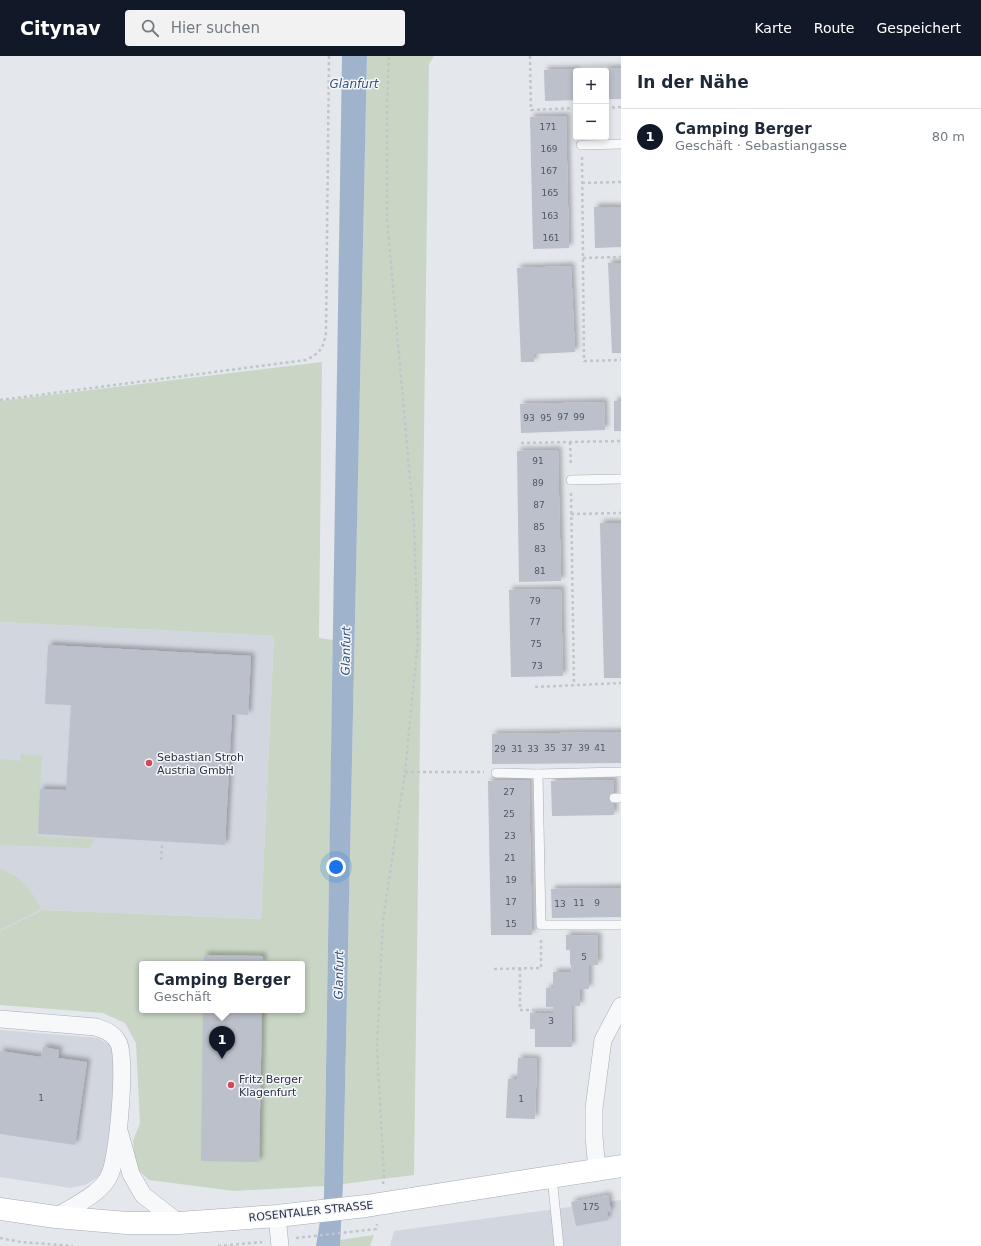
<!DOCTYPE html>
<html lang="de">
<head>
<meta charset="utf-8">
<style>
	:root { --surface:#fff; --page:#f2f2f3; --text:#1f2937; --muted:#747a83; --line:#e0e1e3; --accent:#111827 }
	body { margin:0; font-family:"DejaVu Sans",sans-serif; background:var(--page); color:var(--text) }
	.controls { position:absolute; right:12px; top:12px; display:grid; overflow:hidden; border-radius:4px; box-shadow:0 2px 6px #0003 }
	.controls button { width:36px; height:36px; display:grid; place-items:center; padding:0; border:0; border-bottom:1px solid var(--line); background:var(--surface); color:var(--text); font:20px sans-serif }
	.you { position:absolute; left:336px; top:811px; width:14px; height:14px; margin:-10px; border:3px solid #fff; border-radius:50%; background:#1a73e8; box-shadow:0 0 0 6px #1a73e833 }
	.badge { display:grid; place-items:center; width:26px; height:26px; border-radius:50%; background:var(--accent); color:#fff; font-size:13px; font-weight:700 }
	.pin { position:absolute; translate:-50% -33px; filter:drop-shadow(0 1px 2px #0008) }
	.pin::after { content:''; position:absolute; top:21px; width:14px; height:12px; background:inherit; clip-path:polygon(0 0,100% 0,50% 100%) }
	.popup { position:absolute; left:139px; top:905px; width:166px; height:52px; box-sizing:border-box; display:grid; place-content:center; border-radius:4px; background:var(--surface); filter:drop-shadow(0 1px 3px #0005); font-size:13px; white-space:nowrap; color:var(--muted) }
	.popup b { font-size:15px; color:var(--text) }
	.popup::after { content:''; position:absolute; left:50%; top:100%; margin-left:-8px; border:8px solid transparent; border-top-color:var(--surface) }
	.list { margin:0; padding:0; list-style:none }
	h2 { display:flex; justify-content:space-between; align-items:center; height:52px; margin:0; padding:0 16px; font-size:17px }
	h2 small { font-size:13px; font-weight:400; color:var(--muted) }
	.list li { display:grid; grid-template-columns:26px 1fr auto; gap:12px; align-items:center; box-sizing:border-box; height:56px; padding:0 16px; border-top:1px solid var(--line) }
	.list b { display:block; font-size:15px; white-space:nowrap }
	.list p { margin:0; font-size:13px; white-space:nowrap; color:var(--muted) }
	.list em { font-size:13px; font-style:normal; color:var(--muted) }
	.icon { flex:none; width:22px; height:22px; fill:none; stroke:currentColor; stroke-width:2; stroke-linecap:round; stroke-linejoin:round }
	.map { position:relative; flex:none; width:621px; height:1190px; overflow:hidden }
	header { display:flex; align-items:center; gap:24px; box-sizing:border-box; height:56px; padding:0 20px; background:var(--accent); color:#fff }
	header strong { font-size:19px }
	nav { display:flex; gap:22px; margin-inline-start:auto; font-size:14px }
	.search { width:280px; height:36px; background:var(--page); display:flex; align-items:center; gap:10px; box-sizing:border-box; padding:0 14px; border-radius:4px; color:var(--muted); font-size:15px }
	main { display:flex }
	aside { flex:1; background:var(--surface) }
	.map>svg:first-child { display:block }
	.built { fill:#d2d6de }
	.green { fill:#c9d6c5; fill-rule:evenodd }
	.water { fill:#9fb4cc }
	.building { fill:#bbc0ca; filter:url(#shadow) }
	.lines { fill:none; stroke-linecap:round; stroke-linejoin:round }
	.lane-casing { stroke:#a9aeb7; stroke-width:10 }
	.street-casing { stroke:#a9aeb7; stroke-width:18 }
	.primary-casing { stroke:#a3abb8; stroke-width:23 }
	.path { stroke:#c2c5cb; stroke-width:2.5; stroke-dasharray:3 3; stroke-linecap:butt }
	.lane { stroke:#f7f8fa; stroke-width:9 }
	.street { stroke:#f7f8fa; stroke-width:17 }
	.primary { stroke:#fff; stroke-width:22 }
	.poi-dot { fill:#d1495b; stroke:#f4f6f9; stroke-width:1.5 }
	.labels { text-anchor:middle; stroke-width:3; stroke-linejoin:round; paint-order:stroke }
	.number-label { font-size:9px; fill:#4f5766 }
	.poi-label { font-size:11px; fill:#2b3445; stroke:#f4f6f9; text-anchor:start }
	.street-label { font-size:11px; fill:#2b3445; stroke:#f4f6f9 }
	.water-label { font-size:12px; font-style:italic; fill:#34527a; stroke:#f4f6f9 }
</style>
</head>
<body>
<header>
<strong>Citynav</strong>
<div class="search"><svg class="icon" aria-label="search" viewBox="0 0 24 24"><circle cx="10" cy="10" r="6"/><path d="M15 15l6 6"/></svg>Hier suchen</div>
<nav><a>Karte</a><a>Route</a><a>Gespeichert</a></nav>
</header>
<main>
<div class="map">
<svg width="621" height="1190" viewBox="0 0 621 1190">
	<defs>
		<filter id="shadow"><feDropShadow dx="3.5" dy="-3.5" stdDeviation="2" flood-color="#0004"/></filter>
	</defs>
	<rect width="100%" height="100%" fill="#e4e7ec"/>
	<g class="built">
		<path d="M0,566L274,580L261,863L43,854L0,875Z"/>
		<path d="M0,974L98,982L110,989L114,1003L110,1099L107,1111L98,1121L85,1129L70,1132L0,1121Z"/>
		<path d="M621,1144V1190H390L394,1175Z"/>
	</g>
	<g class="green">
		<path d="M367,0H434L429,8L414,1119L343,1128Z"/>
		<path d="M322,306L319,582L333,584L324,1130L234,1135L149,1124L136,1112L133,1085L140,1067L136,987L125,967L103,957L0,949V875L43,854L261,863L274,580L0,566V345ZM142,908H302V954H142Z"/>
		<path d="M21,698L42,699L37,780L95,783L89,792L39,790H16L0,789V703L20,705Z"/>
		<path d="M0,813C19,819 33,835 41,853L0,874Z"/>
		<path d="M374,1179L370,1190H340V1184Z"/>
	</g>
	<path class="water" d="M342,0H367L343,1128L340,1190H316L324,1140Z"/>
	<g class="building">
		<path d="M621,12V43H606V15H576V44L545,45L544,14Z"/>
		<path d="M566,60L569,192L533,193L530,61Z"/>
		<path d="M594,151H621V191L595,192Z"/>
		<path d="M608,207H621V297H612Z"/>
		<path d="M571,210L575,296L534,298V306H521L517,212Z"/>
		<rect x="614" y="345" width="7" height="30"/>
		<path d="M604,346L605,374L521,377L520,348Z"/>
		<path d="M558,394L561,525L519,526L517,395Z"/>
		<path d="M600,467H621V622H604Z"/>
		<path d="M561,533L563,620L511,621L509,534Z"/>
		<path d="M48,589L251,600L248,659L232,658L225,789L38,778L40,733L66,734L69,682L71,649L45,648Z"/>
		<path d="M621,676V707L492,708V678Z"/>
		<path d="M529,724L532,879H491L488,725Z"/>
		<path d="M614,724V759L552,760L551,725Z"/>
		<path d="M621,832V861L552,862L551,833Z"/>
		<path d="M566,879L598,880V909H589V933H580V950H571L572,991H535V973H530V957H553V951H546V932H553V916H572L571,909L570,908V894H566Z"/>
		<path d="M204,899L263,900V908H204Z"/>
		<path d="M203,954H262L259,1106L201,1105Z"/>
		<path d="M43,991L59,994L58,1002L87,1006L75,1089L0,1078V995L41,1001Z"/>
		<path d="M518,1002L537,1003L535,1063L506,1062L508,1023H517Z"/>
		<path d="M608,1139L611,1156H607L608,1164L576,1170L571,1146Z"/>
	</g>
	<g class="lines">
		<g class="lane-casing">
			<g id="lane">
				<path d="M581,89L621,88"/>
				<path d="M571,424L621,423"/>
				<path d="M496,717L538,718L621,716"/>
				<path d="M538,718L541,869H621"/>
				<path d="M614,742H621"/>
				<path d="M552,1121L559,1190"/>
			</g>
		</g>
		<g class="street-casing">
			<g id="street">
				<path d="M0,963L96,971C106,975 112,976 118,986C127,1001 118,1100 110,1118C103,1137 73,1150 56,1161"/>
				<path d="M120,1078L131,1118L143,1139L179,1167"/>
				<path d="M597,1114L594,1081V1052L603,984L621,950"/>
				<path d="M277,1160L280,1190"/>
			</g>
		</g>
		<g class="primary-casing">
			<path id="primary" d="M0,1153L56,1161L127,1167H179L277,1160L366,1150L621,1110"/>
		</g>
		<g class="path">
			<path d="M530,0L531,54L576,52"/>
			<path d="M606,52L621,51"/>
			<path d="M582,101L584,305L621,304"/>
			<path d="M582,127L621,126"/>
			<path d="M583,202L621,201"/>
			<path d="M0,344L306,304C320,297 324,292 326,276L329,0"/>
			<path d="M570,386L571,410"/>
			<path d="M521,387L621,385"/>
			<path d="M571,437L574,629"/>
			<path d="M571,458L621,457"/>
			<path d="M535,631L621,627"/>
			<path d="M405,716H484"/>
			<path d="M161,804L162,789"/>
			<path d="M520,912V954H552"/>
			<path d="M494,913L541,912V882"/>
			<path d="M383,1128L384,1119L377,991L383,864L405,716L418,584L414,469L387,162V47L389,0"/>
			<path d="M0,1182L21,1186L73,1190"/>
			<path d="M296,1182L376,1173L377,1168"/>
			<path d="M218,1190L262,1186"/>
		</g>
		<use href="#lane" class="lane"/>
		<use href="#street" class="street"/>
		<use href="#primary" class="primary"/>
	</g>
	<g class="poi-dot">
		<circle cx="149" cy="707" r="4"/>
		<circle cx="231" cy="1029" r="4"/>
	</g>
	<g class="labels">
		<g class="number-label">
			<text x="548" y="74">171</text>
			<text x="549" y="96">169</text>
			<text x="549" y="118">167</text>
			<text x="550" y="140">165</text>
			<text x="550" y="163">163</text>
			<text x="551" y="185">161</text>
			<text x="563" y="364">97</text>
			<text x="579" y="364">99</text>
			<text x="529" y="365">93</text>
			<text x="546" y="365">95</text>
			<text x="538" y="408">91</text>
			<text x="538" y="430">89</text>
			<text x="539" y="452">87</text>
			<text x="539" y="474">85</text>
			<text x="540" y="496">83</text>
			<text x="540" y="518">81</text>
			<text x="535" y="548">79</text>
			<text x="535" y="569">77</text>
			<text x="536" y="591">75</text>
			<text x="537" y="613">73</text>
			<text x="550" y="695">35</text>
			<text x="567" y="695">37</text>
			<text x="584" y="695">39</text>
			<text x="600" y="695">41</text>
			<text x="500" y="696">29</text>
			<text x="517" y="696">31</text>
			<text x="533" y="696">33</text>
			<text x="509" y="739">27</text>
			<text x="509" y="761">25</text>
			<text x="510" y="783">23</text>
			<text x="510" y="805">21</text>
			<text x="511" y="827">19</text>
			<text x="511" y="849">17</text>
			<text x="579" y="850">11</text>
			<text x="597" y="850">9</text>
			<text x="560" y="851">13</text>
			<text x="511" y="871">15</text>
			<text x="584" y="904">5</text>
			<text x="551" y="968">3</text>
			<text x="41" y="1045">1</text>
			<text x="521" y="1046">1</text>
			<text x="591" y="1154">175</text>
		</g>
		<g class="poi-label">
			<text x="157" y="705">Sebastian Stroh<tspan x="157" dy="13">Austria GmbH</tspan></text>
			<text x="239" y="1027">Fritz Berger<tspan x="239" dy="13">Klagenfurt</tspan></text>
		</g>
		<g class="street-label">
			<text transform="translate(311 1155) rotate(-6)" y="4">ROSENTALER STRASSE</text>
		</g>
		<g class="water-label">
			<text x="354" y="32">Glanfurt</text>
			<text transform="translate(346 595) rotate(-89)" y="4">Glanfurt</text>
			<text transform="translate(339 919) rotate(-89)" y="4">Glanfurt</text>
		</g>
	</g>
</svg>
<div class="controls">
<button>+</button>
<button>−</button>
</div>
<div class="you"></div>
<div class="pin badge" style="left:222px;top:1003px">1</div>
<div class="popup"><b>Camping Berger</b>Geschäft</div>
</div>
<aside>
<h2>In der Nähe<small></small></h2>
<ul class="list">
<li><span class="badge">1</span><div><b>Camping Berger</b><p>Geschäft · Sebastiangasse</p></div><em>80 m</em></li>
</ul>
</aside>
</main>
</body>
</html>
